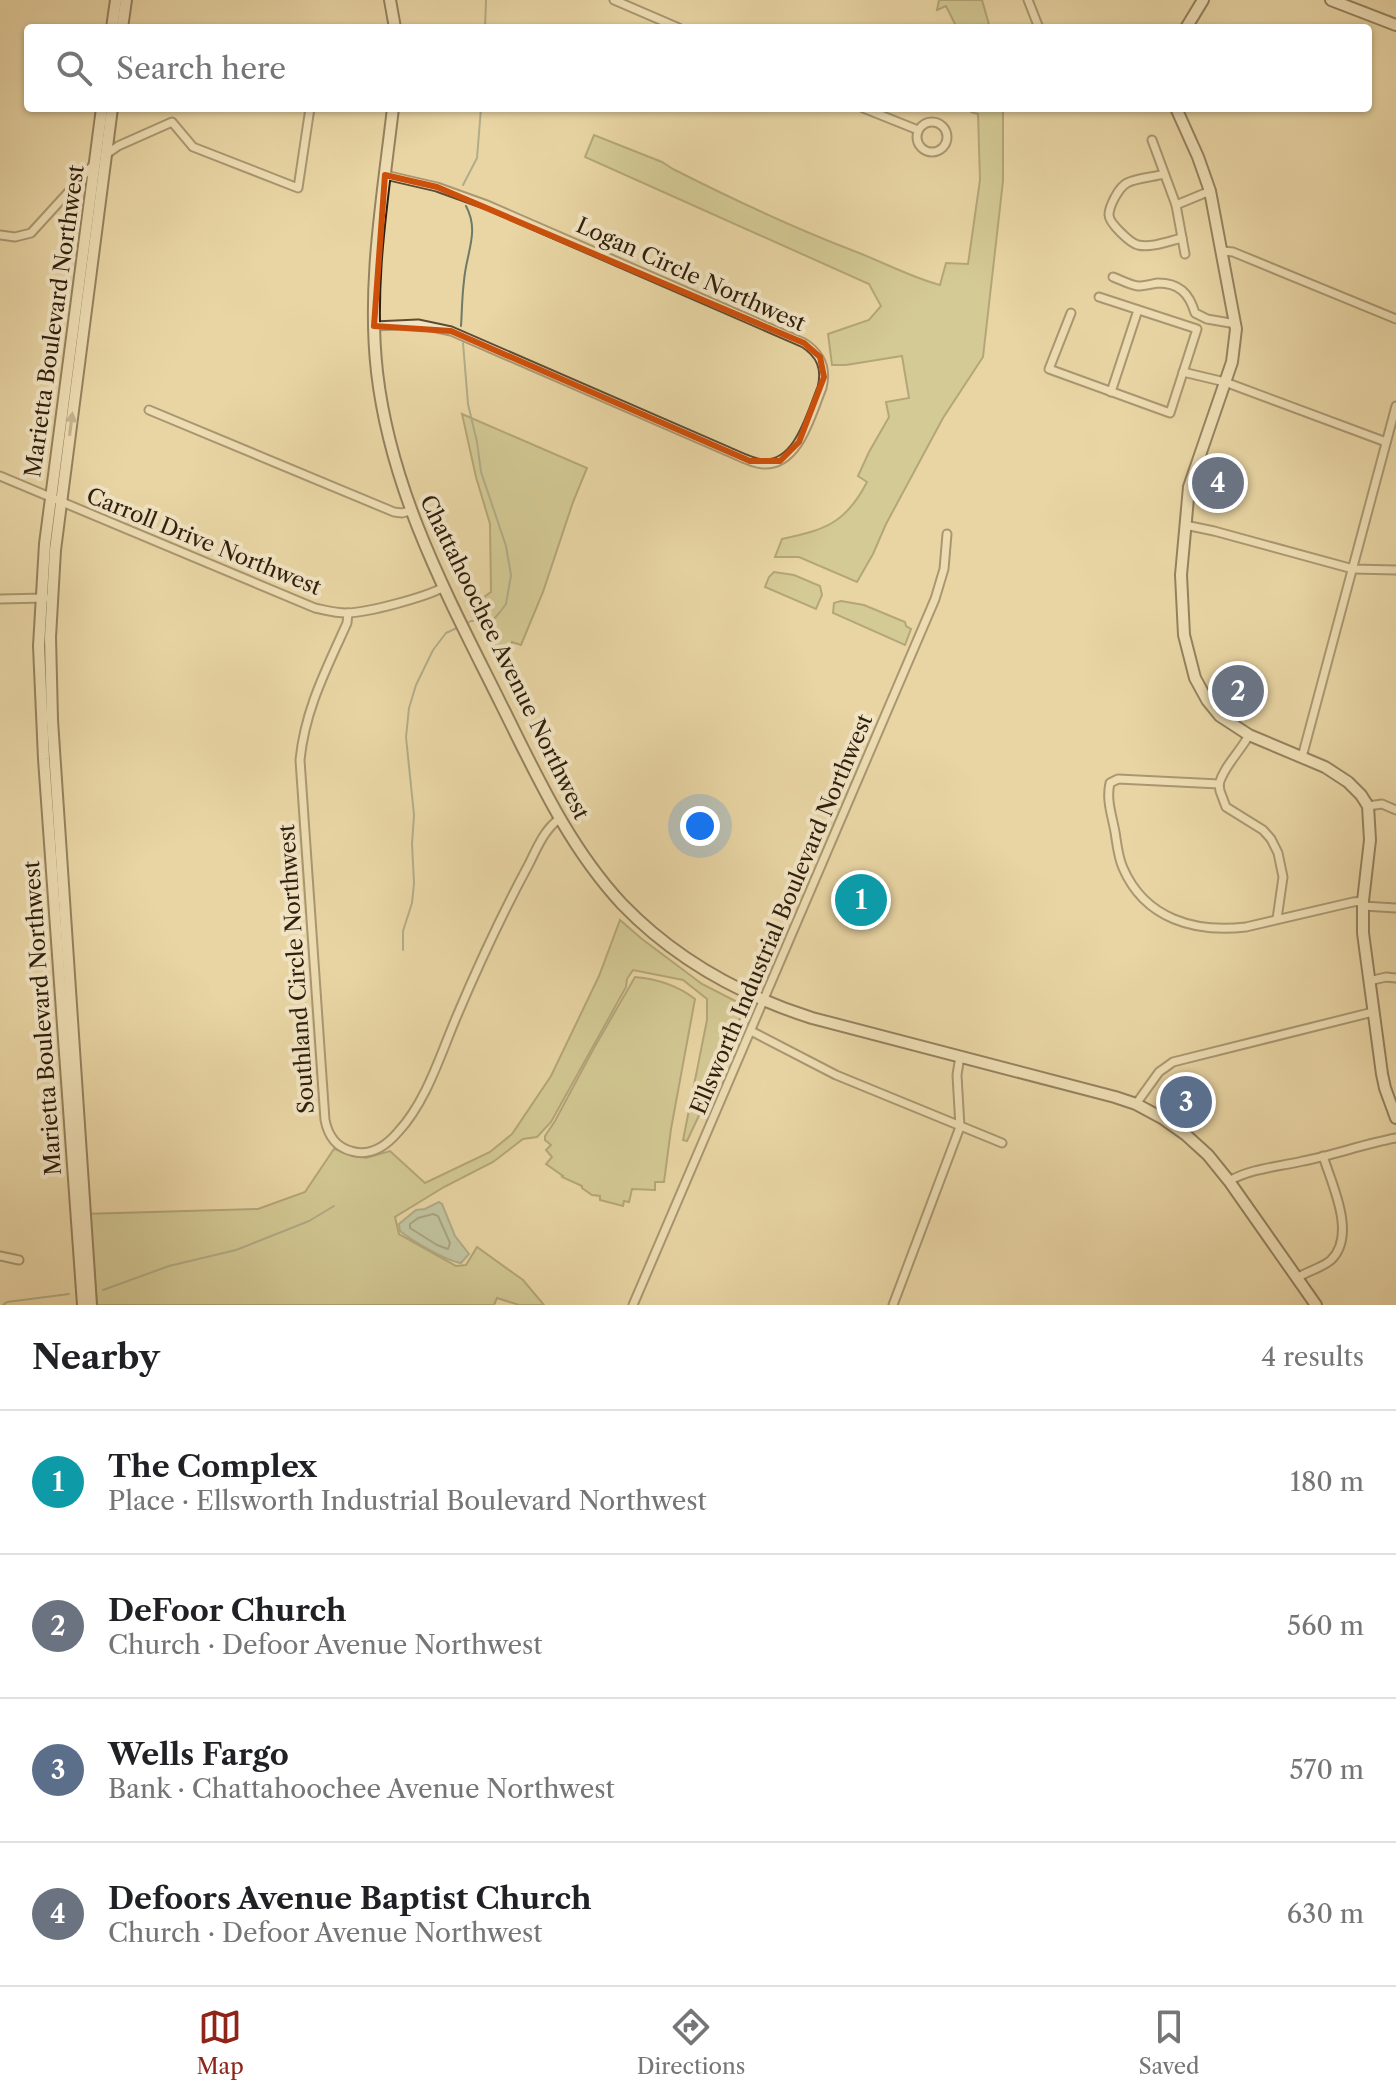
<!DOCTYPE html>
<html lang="en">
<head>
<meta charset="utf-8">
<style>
	:root { --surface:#fff; --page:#f6f6f6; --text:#202124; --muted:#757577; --line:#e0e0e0; --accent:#8f2418 }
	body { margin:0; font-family:"Libre Caslon Text",serif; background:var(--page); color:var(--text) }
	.you { position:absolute; left:700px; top:826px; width:28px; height:28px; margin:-20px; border:6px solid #fff; border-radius:50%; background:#1a73e8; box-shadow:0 0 0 12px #1a73e833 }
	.badge { display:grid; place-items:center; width:52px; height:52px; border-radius:50%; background:var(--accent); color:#fff; font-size:26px; font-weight:700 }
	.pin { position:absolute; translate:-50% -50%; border:4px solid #fff; box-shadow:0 2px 8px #0006 }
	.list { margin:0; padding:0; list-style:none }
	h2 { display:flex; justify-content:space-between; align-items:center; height:104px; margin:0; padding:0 32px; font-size:34px }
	h2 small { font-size:26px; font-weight:400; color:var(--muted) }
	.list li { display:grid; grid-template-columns:52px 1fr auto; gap:24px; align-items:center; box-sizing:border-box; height:144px; padding:0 32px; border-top:2px solid var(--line) }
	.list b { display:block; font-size:30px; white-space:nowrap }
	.list p { margin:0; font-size:26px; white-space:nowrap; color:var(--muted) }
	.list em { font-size:26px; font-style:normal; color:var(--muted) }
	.icon { flex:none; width:44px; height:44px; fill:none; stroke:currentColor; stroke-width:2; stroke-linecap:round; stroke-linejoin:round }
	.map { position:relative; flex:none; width:1396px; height:1305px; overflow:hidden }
	.search { position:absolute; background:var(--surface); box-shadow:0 2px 6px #0004; left:24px; right:24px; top:24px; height:88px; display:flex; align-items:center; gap:20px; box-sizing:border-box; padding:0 28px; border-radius:8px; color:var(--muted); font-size:30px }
	.sheet { height:680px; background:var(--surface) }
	nav { display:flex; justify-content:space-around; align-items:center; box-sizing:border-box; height:112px; border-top:2px solid var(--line); background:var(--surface); font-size:22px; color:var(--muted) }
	nav a { display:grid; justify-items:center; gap:4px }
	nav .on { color:var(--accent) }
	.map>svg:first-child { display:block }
	.green { fill:#bbbd83; stroke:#746e48; stroke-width:2 }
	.water { fill:#97b9a5; stroke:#6d7b68; stroke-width:2 }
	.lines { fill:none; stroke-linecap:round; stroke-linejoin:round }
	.shore { stroke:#626c59; stroke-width:2 }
	.stream { stroke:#6d7b68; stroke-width:2 }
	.street-casing { stroke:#5d4c33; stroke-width:11 }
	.secondary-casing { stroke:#2e1e0d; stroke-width:14 }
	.street { stroke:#f1e4c4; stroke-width:7 }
	.secondary { stroke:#f1e4c4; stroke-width:10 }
	.oneway { fill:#998b72 }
	.marked { fill:none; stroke:#cc500c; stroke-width:6; stroke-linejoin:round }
	.labels { text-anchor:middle; stroke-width:8; stroke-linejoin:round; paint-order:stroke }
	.street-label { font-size:22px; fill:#2e1e0d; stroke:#f1e4c4 }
</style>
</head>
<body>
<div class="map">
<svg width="1396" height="1305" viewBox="0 0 1396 1305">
	<rect width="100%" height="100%" fill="#e9d6a4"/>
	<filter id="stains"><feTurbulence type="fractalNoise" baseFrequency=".0025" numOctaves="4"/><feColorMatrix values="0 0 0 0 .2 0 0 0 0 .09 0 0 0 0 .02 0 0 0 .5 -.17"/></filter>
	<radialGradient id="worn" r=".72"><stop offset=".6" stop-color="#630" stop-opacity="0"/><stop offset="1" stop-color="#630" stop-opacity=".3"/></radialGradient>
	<g class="green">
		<path d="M939,0H982L990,28H957L946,6L937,10Z"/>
		<path d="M971,108H1003V181L983,357L943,418L886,524L873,554L857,582L799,557H775L782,539C825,530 846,523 867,482L858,476L869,452L889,417L886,402L909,398L902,356L846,365H832L828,334L869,320L881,306L869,284L585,157L594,135L662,162L673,169C732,199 792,227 854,251C883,262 910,277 940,285L946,263L968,264L980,180L978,114L971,112Z"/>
		<path d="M462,414L587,468L573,502L543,592L521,645L512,642L501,667L474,604L491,592L490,524L476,477Z"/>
		<path d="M774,572L794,575L820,586L822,595L816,609L765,587L769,577Z"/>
		<path d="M841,601L864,605L905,622L906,626L911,629L905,645L833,613L834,603Z"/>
		<path d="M620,920L642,939L702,984L745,1006L710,1092L687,1141L683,1140L707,1020V999L683,980L633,970L627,979L626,987L551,1122L537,1137L523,1139L493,1162L444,1187L395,1217L399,1234L456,1266L466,1265L477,1247L523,1280L544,1305H519L497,1298L494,1305H97L94,1266L83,1214L258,1209L305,1192L334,1149L366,1158L390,1151L425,1183L490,1152L512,1134L551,1076L599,976Z"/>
		<path d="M635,977C658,979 677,985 695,999L671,1129L664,1182H655V1190L632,1189L629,1202L624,1201L623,1206L600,1200V1196L592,1195L582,1188V1186L562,1177L563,1176L546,1164L552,1157L546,1150L551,1145L545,1140V1136L555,1121L594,1048Z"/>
	</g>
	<path class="water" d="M439,1202L442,1204L455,1236L469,1254L461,1263C446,1261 411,1240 400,1231L399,1224L416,1210L425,1209Z"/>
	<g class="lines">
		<path class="shore" d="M433,1214L438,1216L450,1243L448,1249L437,1245L410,1228V1224L418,1218Z"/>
		<g class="stream">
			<path d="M485,28L486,0"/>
			<path d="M463,185L477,158L481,108"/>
			<path d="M461,326C462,311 462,296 464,281C466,253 480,232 466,206"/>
			<path d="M463,343L468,404L477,442L481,472L506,546L511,575L506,604L500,612L494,619L471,621L464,625"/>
			<path d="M403,950V931L412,903L414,883L412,844L414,815L406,737L409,708L416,685L433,650L446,633L459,627"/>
			<path d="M103,1290L169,1266L236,1250L309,1221L334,1206"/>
			<path d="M3,1305L7,1302L69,1294"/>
		</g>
		<g class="street-casing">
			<g id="street">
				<path d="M614,0L679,28"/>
				<path d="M1028,0L1039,28"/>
				<path d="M863,108L918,130"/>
				<circle cx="932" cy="137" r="15"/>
				<path d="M1152,140L1176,205L1185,254"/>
				<path d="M104,156L118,146L172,122L193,147L298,188L310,108"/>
				<path d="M1164,174C1154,177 1136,178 1127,183C1119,187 1109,206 1109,215C1109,223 1130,243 1138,245C1152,248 1169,241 1182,238"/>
				<path d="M1176,205L1210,191"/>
				<path d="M0,235L15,237L31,233L94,164"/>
				<path d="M1223,251L1233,252L1396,319"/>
				<path d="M1113,277C1121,280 1130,285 1138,286C1144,286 1151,284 1158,283C1179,283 1189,293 1195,313L1207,319L1236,324"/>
				<path d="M1071,313L1049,369L1170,413L1197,329L1099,297"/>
				<path d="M374,326L418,324L451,331L727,451C739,456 751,463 763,464C799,466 811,414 822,388C827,368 821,354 804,343L487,205L437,187L385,175"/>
				<path d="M1183,372L1225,382L1386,442"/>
				<path d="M1111,392L1138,310"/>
				<path d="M149,410L394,512L402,513L410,511"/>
				<path d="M0,476L315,608C325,610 335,613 346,613C367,613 426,597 444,587"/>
				<path d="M1185,525L1214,531L1353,569L1396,570"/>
				<path d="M0,599L45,598"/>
				<path d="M348,613L347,623C327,668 305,709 300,760L325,1120C328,1135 336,1147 351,1151C370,1157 386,1146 398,1132C426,1102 440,1056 456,1018C478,966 502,914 529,864C537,848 544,830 559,819"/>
				<path d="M1302,757L1396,406"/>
				<path d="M1219,784L1118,779L1110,783C1106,800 1112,815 1115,832C1117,844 1118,857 1123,868C1145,919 1195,933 1246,927L1353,902L1363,901"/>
				<path d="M1219,784L1220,791L1226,807L1263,830L1271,839L1278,853L1283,877L1277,919"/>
				<path d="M1219,784C1224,766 1240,752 1249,735"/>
				<path d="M1368,806L1382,804L1396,810"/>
				<path d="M1363,906L1396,908"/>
				<path d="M1369,981L1386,977L1396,978"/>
				<path d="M751,1031L836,1075L1002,1143"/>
				<path d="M1136,1104L1159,1072L1173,1062L1373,1012"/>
				<path d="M1229,1181C1252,1168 1278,1167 1303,1161C1334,1155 1364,1144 1396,1138"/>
				<path d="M0,1256L19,1260"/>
				<path d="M1297,1278C1307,1271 1322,1268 1331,1260C1357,1235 1332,1185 1323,1156"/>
				<path d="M633,1305L935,599L944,569L947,534"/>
				<path d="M893,1305L960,1127L957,1075L960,1056"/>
			</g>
		</g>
		<g class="secondary-casing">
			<g id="secondary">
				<path d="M390,0L395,28"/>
				<path d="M1331,0L1396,25"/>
				<path d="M112,28L116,0"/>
				<path d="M122,28L126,0"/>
				<path d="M1186,28L1203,0"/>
				<path d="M393,108C383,195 367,284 377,372C391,493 448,597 501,704C536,774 568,846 622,904C675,959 740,995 812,1018L1115,1097L1136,1104L1162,1118L1186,1135L1208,1155L1229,1181L1316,1305"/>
				<path d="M1176,108L1198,157L1210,191L1236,329L1232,362L1189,487L1181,575L1184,635L1195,678L1207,700L1220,716L1249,735L1325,767L1348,782L1361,795L1368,806L1370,840L1363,901V933L1382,1074L1385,1088L1396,1118"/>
				<path d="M83,1305L44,759L39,646L45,544L102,108"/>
				<path d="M91,1305L52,720L50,637L55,550L112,108"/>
			</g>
		</g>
		<use href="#street" class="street"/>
		<use href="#secondary" class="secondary"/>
	</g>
	<defs><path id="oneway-solid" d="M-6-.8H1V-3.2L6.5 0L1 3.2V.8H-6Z" transform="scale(2)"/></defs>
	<use class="oneway" href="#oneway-solid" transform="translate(71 424) rotate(-83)"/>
	<path d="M0 0H1396V1305H0ZM385,175L437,187L804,343L820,357L824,377L799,442L780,461H750L451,331L374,326Z" fill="#e9d6a4" fill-opacity=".55" fill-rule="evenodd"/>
	<path class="marked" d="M385,175L437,187L804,343L820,357L824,377L799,442L780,461H750L451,331L374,326Z"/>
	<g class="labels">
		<g class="street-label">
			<text transform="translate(691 274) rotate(24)" y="8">Logan Circle Northwest</text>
			<text transform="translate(54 321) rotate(-82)" y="8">Marietta Boulevard Northwest</text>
			<text transform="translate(204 541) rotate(22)" y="8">Carroll Drive Northwest</text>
			<text transform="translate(505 657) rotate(64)" y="8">Chattahoochee Avenue Northwest</text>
			<text transform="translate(781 914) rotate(-67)" y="8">Ellsworth Industrial Boulevard Northwest</text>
			<text transform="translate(296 969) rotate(-94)" y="8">Southland Circle Northwest</text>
			<text transform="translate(42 1018) rotate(-94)" y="8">Marietta Boulevard Northwest</text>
		</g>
	</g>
	<rect width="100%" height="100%" filter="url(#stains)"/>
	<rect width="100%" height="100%" fill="url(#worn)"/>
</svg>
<div class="you"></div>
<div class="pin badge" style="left:861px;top:900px;background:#0f9aa8">1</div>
<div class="pin badge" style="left:1238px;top:691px;background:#6b7280">2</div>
<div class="pin badge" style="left:1186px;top:1102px;background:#5c6f8a">3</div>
<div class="pin badge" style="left:1218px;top:483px;background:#6b7280">4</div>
<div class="search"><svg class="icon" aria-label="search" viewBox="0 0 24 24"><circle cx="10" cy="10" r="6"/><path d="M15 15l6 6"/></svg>Search here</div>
</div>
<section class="sheet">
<h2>Nearby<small>4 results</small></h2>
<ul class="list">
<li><span class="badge" style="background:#0f9aa8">1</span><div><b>The Complex</b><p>Place · Ellsworth Industrial Boulevard Northwest</p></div><em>180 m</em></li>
<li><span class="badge" style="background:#6b7280">2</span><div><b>DeFoor Church</b><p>Church · Defoor Avenue Northwest</p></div><em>560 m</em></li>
<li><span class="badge" style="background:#5c6f8a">3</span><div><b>Wells Fargo</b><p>Bank · Chattahoochee Avenue Northwest</p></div><em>570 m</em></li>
<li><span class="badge" style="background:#6b7280">4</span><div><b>Defoors Avenue Baptist Church</b><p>Church · Defoor Avenue Northwest</p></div><em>630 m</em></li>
</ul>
</section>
<nav>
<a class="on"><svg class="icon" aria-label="map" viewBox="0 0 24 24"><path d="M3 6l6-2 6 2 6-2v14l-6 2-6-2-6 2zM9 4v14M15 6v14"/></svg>Map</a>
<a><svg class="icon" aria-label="directions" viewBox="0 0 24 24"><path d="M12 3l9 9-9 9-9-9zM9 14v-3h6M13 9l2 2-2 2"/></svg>Directions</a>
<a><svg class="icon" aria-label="saved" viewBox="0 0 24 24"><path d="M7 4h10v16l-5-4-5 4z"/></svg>Saved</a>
</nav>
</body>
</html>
